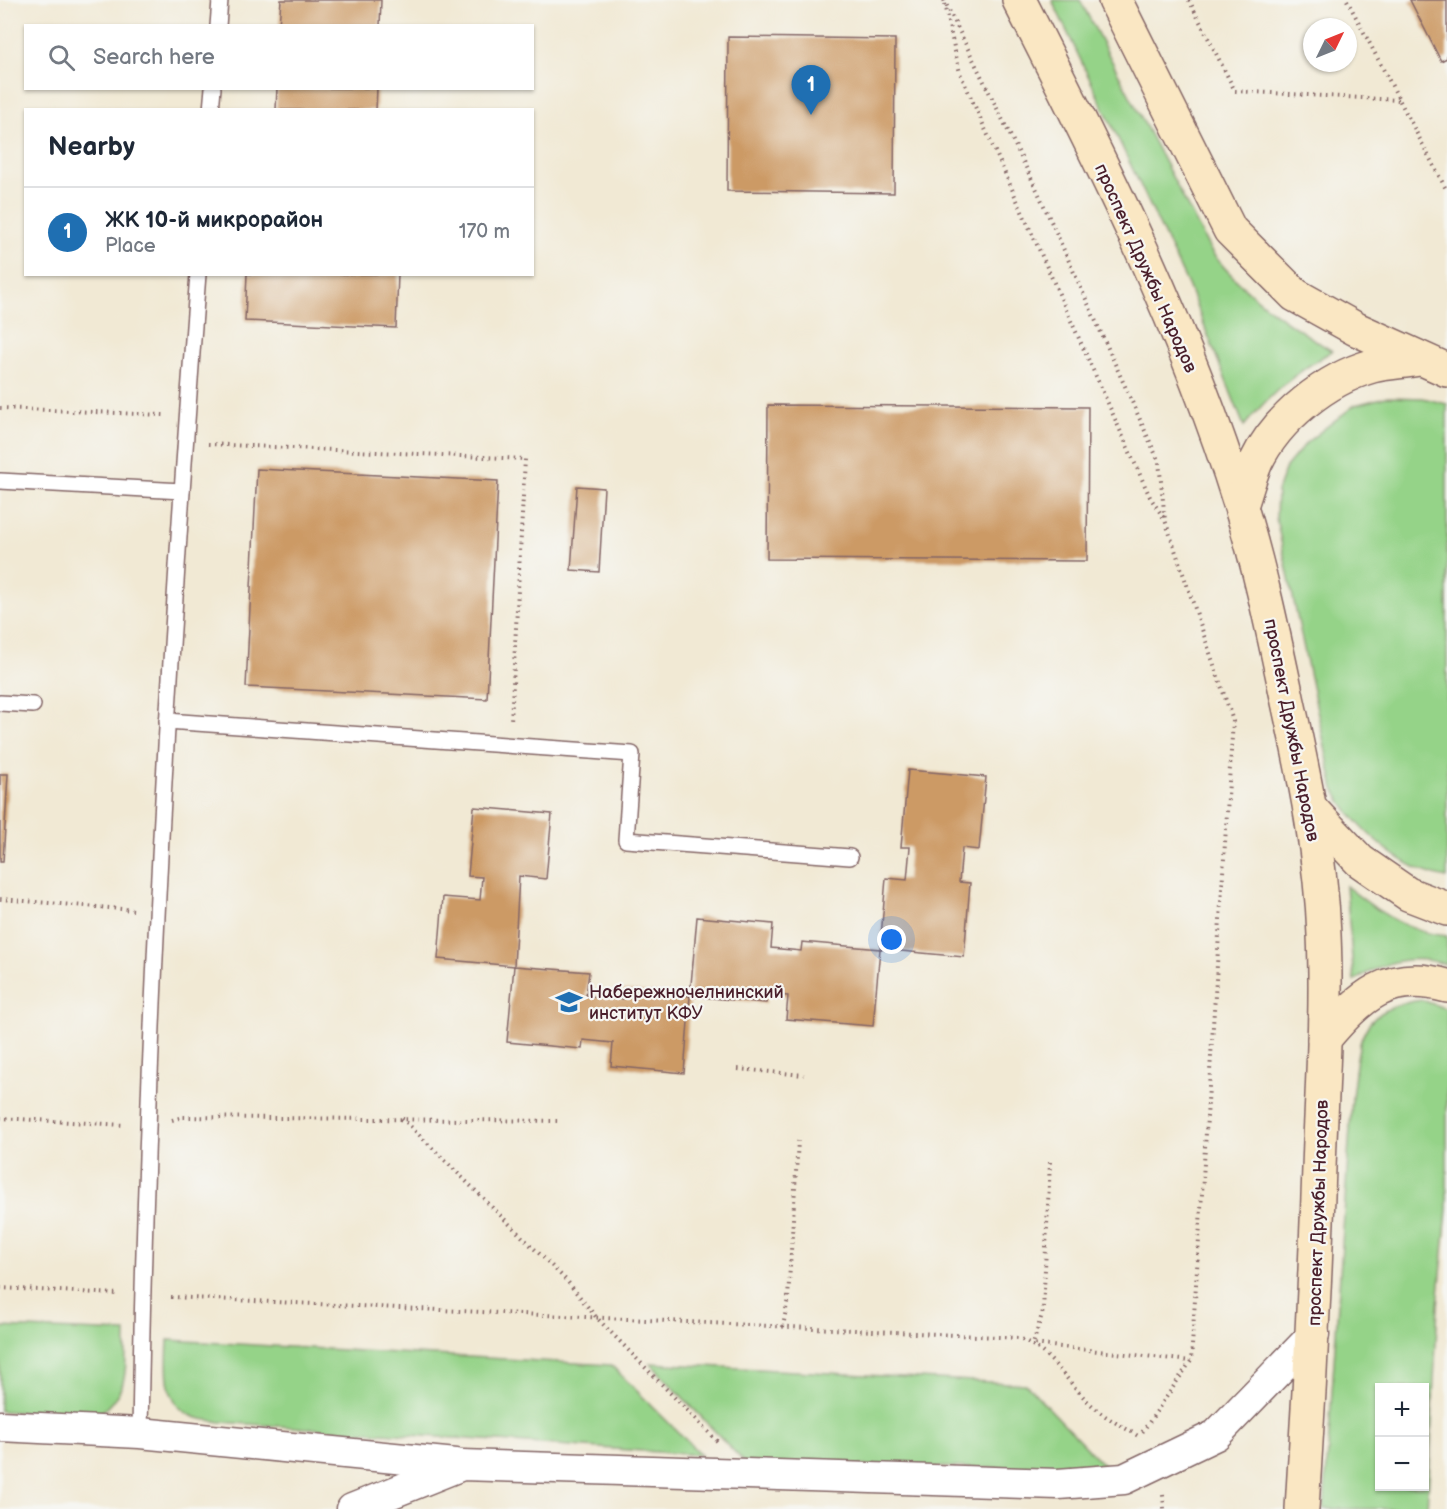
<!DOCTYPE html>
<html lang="en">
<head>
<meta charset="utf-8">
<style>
	:root { --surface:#fff; --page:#f2f2f3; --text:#1f2937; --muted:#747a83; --line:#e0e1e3; --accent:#1f6fb2 }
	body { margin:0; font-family:"Balsamiq Sans",sans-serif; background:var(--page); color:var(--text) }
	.controls { position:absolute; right:18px; bottom:18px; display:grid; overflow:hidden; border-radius:0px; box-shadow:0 2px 4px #0004 }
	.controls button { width:54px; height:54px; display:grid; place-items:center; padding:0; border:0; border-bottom:2px solid var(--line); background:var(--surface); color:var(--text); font:30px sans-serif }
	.compass { position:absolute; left:1303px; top:18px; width:54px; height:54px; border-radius:50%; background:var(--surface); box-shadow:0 2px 4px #0004; rotate:47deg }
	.you { position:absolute; left:892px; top:940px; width:21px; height:21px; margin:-15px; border:4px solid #fff; border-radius:50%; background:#1a73e8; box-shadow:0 0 0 9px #1a73e833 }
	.badge { display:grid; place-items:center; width:39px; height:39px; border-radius:50%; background:var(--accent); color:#fff; font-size:20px; font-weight:700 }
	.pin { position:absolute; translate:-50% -50px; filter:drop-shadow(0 2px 3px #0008) }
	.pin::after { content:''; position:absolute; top:32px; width:21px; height:18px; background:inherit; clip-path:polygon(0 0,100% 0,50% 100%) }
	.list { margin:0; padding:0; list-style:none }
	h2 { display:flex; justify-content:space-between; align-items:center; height:78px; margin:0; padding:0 24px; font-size:26px }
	h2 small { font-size:20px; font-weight:400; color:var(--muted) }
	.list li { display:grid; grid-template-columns:39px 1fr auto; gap:18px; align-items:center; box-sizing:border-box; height:90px; padding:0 24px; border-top:2px solid var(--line) }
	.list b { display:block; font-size:22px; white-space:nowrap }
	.list p { margin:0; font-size:20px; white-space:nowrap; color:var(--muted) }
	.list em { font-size:20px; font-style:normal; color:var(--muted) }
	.icon { flex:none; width:33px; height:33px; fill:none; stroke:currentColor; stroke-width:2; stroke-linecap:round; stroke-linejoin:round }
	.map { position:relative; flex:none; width:1447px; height:1509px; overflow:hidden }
	.search { position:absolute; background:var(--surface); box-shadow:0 2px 4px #0004; left:24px; top:24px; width:510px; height:66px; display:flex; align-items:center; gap:15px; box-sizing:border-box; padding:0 21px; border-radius:0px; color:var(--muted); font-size:22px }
	.panel { position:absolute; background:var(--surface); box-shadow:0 2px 4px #0004; left:24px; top:108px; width:510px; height:168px; border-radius:0px }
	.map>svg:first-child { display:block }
	.green { fill:#95d388; stroke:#70795a; stroke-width:1.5; fill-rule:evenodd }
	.building { fill:#cc9a65 }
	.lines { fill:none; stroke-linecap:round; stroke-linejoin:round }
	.lane-casing { stroke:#846666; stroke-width:18 }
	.street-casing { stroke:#846666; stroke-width:33 }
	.secondary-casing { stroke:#846666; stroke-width:36 }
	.path { stroke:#846666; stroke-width:4; stroke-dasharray:1.5 4.5; stroke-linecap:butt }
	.lane { stroke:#fff; stroke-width:15 }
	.street { stroke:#fff; stroke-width:30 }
	.secondary { stroke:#fae7c3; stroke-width:33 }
	.labels { text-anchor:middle; stroke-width:4.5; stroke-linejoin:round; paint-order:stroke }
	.street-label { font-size:18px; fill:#4a1f2b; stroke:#f6f6f2 }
	.poi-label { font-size:18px; fill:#4a1f2b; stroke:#f6f6f2; text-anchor:start }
</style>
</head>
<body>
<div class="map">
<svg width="1447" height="1509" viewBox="0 0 1447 1509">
	<rect width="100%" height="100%" fill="#f6f6f2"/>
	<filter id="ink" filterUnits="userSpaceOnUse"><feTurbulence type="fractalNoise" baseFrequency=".0167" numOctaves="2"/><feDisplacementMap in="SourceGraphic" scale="12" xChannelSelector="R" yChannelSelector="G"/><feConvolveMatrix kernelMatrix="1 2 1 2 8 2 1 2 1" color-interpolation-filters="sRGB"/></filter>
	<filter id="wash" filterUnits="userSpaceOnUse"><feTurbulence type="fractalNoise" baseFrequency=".008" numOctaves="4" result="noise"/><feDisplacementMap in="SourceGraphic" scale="24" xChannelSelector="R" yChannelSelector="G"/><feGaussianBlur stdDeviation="1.35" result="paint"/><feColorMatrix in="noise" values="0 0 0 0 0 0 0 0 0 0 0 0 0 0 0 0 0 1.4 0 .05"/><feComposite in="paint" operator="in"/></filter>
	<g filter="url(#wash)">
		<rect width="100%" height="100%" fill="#f1e9d4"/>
		<g class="green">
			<path d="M1052,0H1080L1212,253C1247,297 1286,322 1332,351C1295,373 1272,392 1244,426L1188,285Z"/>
			<path d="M1386,397L1423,398L1447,404V878C1403,871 1355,828 1334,789L1276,518L1277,491L1286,467L1307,442L1355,405Z"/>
			<path d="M1346,886C1376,910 1407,933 1447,936V965C1414,953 1382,962 1354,981Z"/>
			<path d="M1422,1000L1447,1009V1209L1438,1306L1427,1509H1324L1352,1098C1359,1042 1356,1008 1422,1000ZM1380,1388H1424V1486H1380Z"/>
			<path d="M0,1327L126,1332C125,1373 131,1389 97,1416L0,1411Z"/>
			<path d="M168,1340L611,1365L701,1455L220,1422C211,1420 200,1420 192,1416C162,1402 167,1367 168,1340Z"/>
			<path d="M650,1363L1026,1384L1108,1470L746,1464Z"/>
		</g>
		<g id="blocks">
			<g class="building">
				<path d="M281,0H381L380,26H279Z"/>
				<path d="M1410,0H1447V58L1441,61Z"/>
				<path d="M728,37L895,39L894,193L727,191Z"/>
				<path d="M277,88H377L376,110H276Z"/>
				<path d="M247,274H398L396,328L245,321Z"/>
				<path d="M768,405L1088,407L1087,561L767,559Z"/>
				<path d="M257,469L498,481L487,699L246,687Z"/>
				<path d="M577,486L604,488L599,572L571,570Z"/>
				<path d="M908,770L986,777L979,850L962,848L959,882L970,883L964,957L880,949L886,878L907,880L910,847H901Z"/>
				<path d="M0,774H8L3,862H0Z"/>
				<path d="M474,807L552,814L546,879L519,876L514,966L438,959L443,897L480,900L482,877L468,876Z"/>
				<path d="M697,917L773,924L771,948L801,951L802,942L880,949L873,1026L786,1019L788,996L767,994L766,1003L690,996Z"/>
				<path d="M514,966L589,972L586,996L623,999L624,990L690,996L684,1073L611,1066L613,1043L583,1040L582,1049L507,1042Z"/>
			</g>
		</g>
	</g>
	<g filter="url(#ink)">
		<use href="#blocks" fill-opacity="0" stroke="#846666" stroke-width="1.5"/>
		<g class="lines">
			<g class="lane-casing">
				<g id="lane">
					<path d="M218,26L220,0"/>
					<path d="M211,110L213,88"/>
					<path d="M0,481L182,491"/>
					<path d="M0,703L33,705"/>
					<path d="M167,721L632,754L626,840L850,857"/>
					<path d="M140,1433C146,1046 168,660 198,274"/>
				</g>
			</g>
			<g class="street-casing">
				<g id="street">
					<path d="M0,1426L140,1433L456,1464"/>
					<path d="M352,1509L462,1465L1058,1484L1124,1479L1216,1435L1314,1334"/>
				</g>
			</g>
			<g class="secondary-casing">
				<g id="secondary">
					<path d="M1019,0C1102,162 1186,329 1240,504C1260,569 1274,636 1288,702C1305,779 1321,856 1324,935C1327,1003 1323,1072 1320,1140C1316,1263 1310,1386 1302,1509"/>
					<path d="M1115,0L1230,230L1295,295L1356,329L1447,370"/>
					<path d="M1241,506C1246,491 1250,476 1256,462C1277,418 1326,379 1372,366C1387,362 1403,362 1418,359"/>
					<path d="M1312,810L1360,861L1408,894L1447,909"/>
					<path d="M1324,1039C1360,997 1388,969 1447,986"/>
				</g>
			</g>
			<g class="path">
				<path d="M944,0L1037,190L1159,462L1165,520L1233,721L1191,1361L1141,1434"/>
				<path d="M1189,0L1235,91L1398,100"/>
				<path d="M1347,0L1447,191"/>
				<path d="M944,4L960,73L1150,497L1165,520"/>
				<path d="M0,408L164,415"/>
				<path d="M208,444L525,459L511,721"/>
				<path d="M0,899L134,910"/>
				<path d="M738,1069L804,1075"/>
				<path d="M0,1118L124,1125"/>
				<path d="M402,1118L567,1281L596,1317L718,1442"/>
				<path d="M172,1120L183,1117L561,1121"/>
				<path d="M1050,1162L1043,1311L1033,1344L1191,1361"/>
				<path d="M0,1288L118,1294"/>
				<path d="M171,1297L1019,1338C1053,1352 1068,1385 1095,1408C1107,1419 1124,1427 1138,1436"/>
				<path d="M783,1327L788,1298L798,1141"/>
				<path d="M1163,1495L1164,1509"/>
			</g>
			<use href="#lane" class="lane"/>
			<use href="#street" class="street"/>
			<use href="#secondary" class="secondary"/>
		</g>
	</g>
	<defs>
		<g id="university-bare" transform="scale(2.07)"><path d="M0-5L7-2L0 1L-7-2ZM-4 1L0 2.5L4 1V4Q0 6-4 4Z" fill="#1f6fb2" stroke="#f6f6f2" stroke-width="2.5" paint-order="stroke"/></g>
	</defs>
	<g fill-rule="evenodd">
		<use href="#university-bare" x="569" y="1002"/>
	</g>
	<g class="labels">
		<g class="street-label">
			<text transform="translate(1146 268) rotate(66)" y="6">проспект Дружбы Народов</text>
			<text transform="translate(1292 730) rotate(79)" y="6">проспект Дружбы Народов</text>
			<text transform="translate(1318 1213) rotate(-88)" y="6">проспект Дружбы Народов</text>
		</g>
		<g class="poi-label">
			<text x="589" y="998">Набережночелнинский<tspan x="589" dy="21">институт КФУ</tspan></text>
		</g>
	</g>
</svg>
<div class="controls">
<button>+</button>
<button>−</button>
</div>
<svg class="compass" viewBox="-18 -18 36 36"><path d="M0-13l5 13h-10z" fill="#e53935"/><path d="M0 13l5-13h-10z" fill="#747a83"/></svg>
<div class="you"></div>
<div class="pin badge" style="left:811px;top:115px">1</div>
<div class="search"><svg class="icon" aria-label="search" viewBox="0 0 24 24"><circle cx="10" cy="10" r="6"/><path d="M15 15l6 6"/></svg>Search here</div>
<section class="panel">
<h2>Nearby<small></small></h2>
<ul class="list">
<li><span class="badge">1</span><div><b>ЖК 10-й микрорайон</b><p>Place</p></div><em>170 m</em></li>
</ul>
</section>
</div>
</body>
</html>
